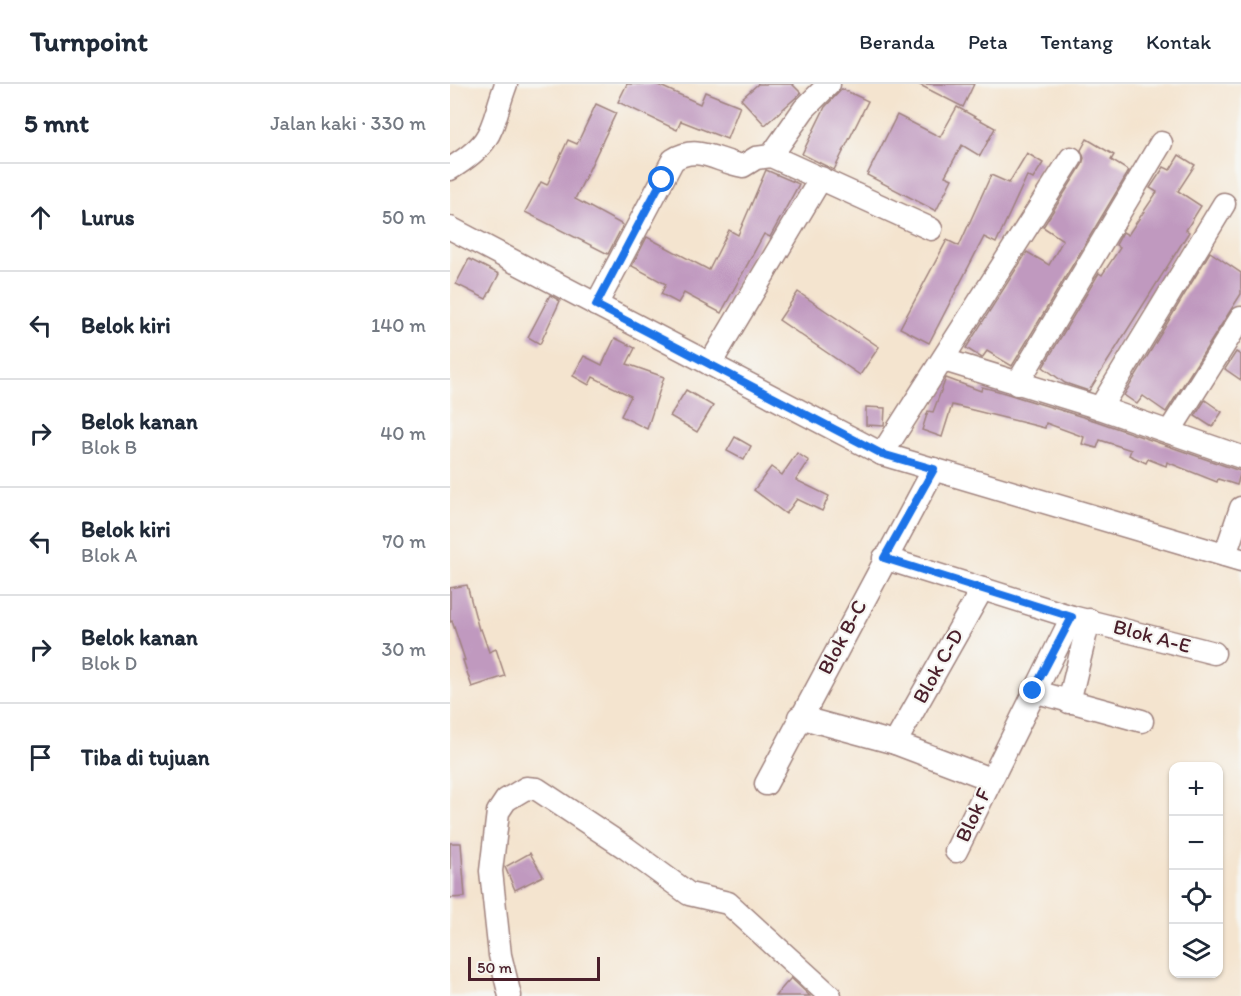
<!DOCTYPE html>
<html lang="id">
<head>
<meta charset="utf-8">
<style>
	:root { --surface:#fff; --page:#f6f6f7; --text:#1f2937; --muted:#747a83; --line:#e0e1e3 }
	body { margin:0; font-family:Itim,sans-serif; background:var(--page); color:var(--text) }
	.controls { position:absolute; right:18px; bottom:18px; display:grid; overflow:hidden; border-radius:12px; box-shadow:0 2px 4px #0004 }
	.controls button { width:54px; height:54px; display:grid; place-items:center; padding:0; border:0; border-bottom:2px solid var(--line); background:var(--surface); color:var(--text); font:30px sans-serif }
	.scale { position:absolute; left:18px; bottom:15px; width:132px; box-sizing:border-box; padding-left:6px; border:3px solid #4a1f2b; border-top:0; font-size:16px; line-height:21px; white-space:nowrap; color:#4a1f2b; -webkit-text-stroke:4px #f6f6f2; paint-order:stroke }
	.stop { position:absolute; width:18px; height:18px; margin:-14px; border:4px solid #1a73e8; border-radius:50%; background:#fff }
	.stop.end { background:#1a73e8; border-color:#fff; box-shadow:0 2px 6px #0008 }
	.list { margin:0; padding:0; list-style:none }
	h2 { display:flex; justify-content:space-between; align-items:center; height:78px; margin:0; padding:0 24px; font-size:26px }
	h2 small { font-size:20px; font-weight:400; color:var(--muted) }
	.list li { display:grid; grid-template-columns:39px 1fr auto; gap:18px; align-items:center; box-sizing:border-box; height:108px; padding:0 24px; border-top:2px solid var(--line) }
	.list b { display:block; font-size:22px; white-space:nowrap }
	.list p { margin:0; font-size:20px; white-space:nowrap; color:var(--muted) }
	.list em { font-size:20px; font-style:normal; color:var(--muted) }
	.icon { flex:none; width:33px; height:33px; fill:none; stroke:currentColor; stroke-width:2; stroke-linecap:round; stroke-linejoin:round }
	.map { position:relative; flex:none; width:791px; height:912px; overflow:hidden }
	header { display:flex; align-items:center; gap:36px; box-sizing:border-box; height:84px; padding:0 30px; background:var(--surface); border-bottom:2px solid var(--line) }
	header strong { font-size:28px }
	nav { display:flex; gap:33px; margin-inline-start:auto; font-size:21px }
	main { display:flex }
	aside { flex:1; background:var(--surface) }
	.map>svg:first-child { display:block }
	.building { fill:#c099bf }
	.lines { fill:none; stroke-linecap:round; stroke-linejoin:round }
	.minor-casing { stroke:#9f827d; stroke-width:25 }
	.minor { stroke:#fff; stroke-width:22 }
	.route { stroke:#1a73e8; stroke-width:8 }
	.labels { text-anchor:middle; stroke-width:4.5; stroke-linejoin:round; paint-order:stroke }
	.street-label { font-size:21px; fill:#4a1f2b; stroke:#f6f6f2 }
</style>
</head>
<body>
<header>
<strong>Turnpoint</strong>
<nav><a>Beranda</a><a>Peta</a><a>Tentang</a><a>Kontak</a></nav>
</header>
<main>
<aside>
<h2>5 mnt<small>Jalan kaki · 330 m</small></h2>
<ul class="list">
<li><svg class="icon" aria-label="ahead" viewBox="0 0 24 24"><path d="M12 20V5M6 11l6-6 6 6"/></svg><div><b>Lurus</b></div><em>50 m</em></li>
<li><svg class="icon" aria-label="left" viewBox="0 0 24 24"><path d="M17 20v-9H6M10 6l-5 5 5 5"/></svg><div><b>Belok kiri</b></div><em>140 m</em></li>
<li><svg class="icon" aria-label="right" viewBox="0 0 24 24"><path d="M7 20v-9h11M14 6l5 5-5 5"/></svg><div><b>Belok kanan</b><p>Blok B</p></div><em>40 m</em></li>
<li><svg class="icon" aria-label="left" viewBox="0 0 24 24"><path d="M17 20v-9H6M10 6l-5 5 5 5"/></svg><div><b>Belok kiri</b><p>Blok A</p></div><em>70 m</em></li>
<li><svg class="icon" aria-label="right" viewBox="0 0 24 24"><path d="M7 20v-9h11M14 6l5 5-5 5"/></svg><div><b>Belok kanan</b><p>Blok D</p></div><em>30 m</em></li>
<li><svg class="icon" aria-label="arrive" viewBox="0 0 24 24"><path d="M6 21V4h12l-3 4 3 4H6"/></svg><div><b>Tiba di tujuan</b></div></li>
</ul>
</aside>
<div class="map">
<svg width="791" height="912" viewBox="0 0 791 912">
	<rect width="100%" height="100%" fill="#f6f6f2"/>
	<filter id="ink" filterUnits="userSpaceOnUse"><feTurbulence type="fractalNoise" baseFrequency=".0167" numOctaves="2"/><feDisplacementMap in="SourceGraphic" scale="12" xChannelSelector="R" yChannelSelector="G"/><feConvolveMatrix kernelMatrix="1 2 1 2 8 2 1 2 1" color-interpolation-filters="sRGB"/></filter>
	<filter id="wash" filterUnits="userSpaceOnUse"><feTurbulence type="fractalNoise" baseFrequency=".008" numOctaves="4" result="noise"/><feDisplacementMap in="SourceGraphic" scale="24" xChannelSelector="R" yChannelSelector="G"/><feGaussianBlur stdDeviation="1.35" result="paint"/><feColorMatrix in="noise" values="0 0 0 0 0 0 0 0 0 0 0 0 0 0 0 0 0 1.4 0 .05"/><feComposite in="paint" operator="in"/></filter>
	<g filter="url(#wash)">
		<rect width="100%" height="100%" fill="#f4e4cf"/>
		<g id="blocks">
			<g class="building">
				<path d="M177,0H206L250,20L255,8L290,22L277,55L231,37L227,46L168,18Z"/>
				<path d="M308,0H342L351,9L315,41L291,15Z"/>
				<path d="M468,0H524L513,23Z"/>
				<path d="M392,5L418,17L384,86L352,70L375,23Z"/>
				<path d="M146,20L166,29L125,115L173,141L158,170L75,128L91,98L97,101L118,56L127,60Z"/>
				<path d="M507,23L545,44L530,72L512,61L495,92L502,95L486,127L417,91L447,31L490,53Z"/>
				<path d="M637,55L664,71L661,76L679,87L562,282L537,267L532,274L516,264L577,168L599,181L613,156L593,143L632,81L634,74L631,66Z"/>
				<path d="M577,69L593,79L583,95L577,92L546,159L534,153L479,259L450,244L497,156L509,162L541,91L559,99Z"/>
				<path d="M729,71L745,81L728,107L751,122L736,146L739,148L639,307L615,299L593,283L649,189L652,191L670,164L666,161L673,148L678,151L707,108L700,104L714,83L720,86Z"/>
				<path d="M316,86L349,100L320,153L314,150L271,229L234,209L228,219L211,210L216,200L182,182L197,153L259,186L279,146L288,151Z"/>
				<path d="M760,168L791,189V210L716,328L693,312L687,320L674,311Z"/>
				<path d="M19,175L49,190L36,215L6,200Z"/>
				<path d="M348,208L429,263L410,291L329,236Z"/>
				<path d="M100,211L110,217L90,260L78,253Z"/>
				<path d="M165,254L185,264L177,280L214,293L197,345L171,332L181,312L143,293L139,301L123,292L134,272L152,281Z"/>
				<path d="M786,268L791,271V296L775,285Z"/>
				<path d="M496,294L531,307L532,303L548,307L646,337L787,386L791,387L787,401L768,395L767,398L717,378L716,382L698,375L696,379L679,371L681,366L650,356L647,364L632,360L634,353L596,339L595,344L502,321L492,353L472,346L478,327L483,328Z"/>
				<path d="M236,306L263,322L247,348L220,332Z"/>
				<path d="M755,316L772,328L762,343L745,332Z"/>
				<path d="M416,323L435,324L434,342L416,341Z"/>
				<path d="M285,353L301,362L294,376L277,367Z"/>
				<path d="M347,369L359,377L346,396L379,412L372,427L347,415L336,430L304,406L321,383L332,391Z"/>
				<path d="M17,501L29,546L31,545L39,568L46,565L55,592L22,603L13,576H15L2,537L0,538V504Z"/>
				<path d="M0,759H11L15,813L0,814Z"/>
				<path d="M80,769L93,792L65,806L55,783Z"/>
				<path d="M341,894L360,912H325Z"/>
			</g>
		</g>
	</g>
	<g filter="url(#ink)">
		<use href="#blocks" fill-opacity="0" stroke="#9f827d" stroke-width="1.5"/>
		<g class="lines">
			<g class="minor-casing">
				<g id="minor">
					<path d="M321,72L354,25L379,0"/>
					<path d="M0,85C47,56 39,46 56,0"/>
					<path d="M0,144L432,370L621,74"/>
					<path d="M146,221L223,76C247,60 266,77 293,82L306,74L321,72L481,145"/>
					<path d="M494,276L650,324L791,373"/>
					<path d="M260,280L371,94"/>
					<path d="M567,300L711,59"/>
					<path d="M650,324L774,120"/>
					<path d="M719,348L791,234"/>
					<path d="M432,370L791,476"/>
					<path d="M775,471L791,424"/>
					<path d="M434,474L622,533L764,569"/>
					<path d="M583,607L692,637"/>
					<path d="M619,618L639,536"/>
					<path d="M349,633L445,659L540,695"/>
					<path d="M445,659L532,505"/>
					<path d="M316,700L484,385"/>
					<path d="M506,767L622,533"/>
					<path d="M60,912L50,871L41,787L48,728L56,716L76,704L87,705L176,764L239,810L278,819L380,912"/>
				</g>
			</g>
			<use href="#minor" class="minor"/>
		</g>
	</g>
	<g class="lines" filter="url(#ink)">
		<path class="route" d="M212,96L146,221L432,370L484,385L434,474L622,533L583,607"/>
	</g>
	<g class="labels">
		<g class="street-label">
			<text transform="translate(702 552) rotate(15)" y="7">Blok A-E</text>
			<text transform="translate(392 553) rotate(-62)" y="7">Blok B-C</text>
			<text transform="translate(488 582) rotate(-61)" y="7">Blok C-D</text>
			<text transform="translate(523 731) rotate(-65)" y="7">Blok F</text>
		</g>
	</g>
</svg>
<div class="controls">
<button>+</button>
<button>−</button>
<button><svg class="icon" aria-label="locate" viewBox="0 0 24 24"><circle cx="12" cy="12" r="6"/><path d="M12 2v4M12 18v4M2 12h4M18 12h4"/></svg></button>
<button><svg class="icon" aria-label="layers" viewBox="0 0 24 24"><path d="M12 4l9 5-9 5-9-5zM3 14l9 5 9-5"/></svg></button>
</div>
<div class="scale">50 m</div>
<div class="stop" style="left:212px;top:96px"></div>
<div class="stop end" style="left:583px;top:607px"></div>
</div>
</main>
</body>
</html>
